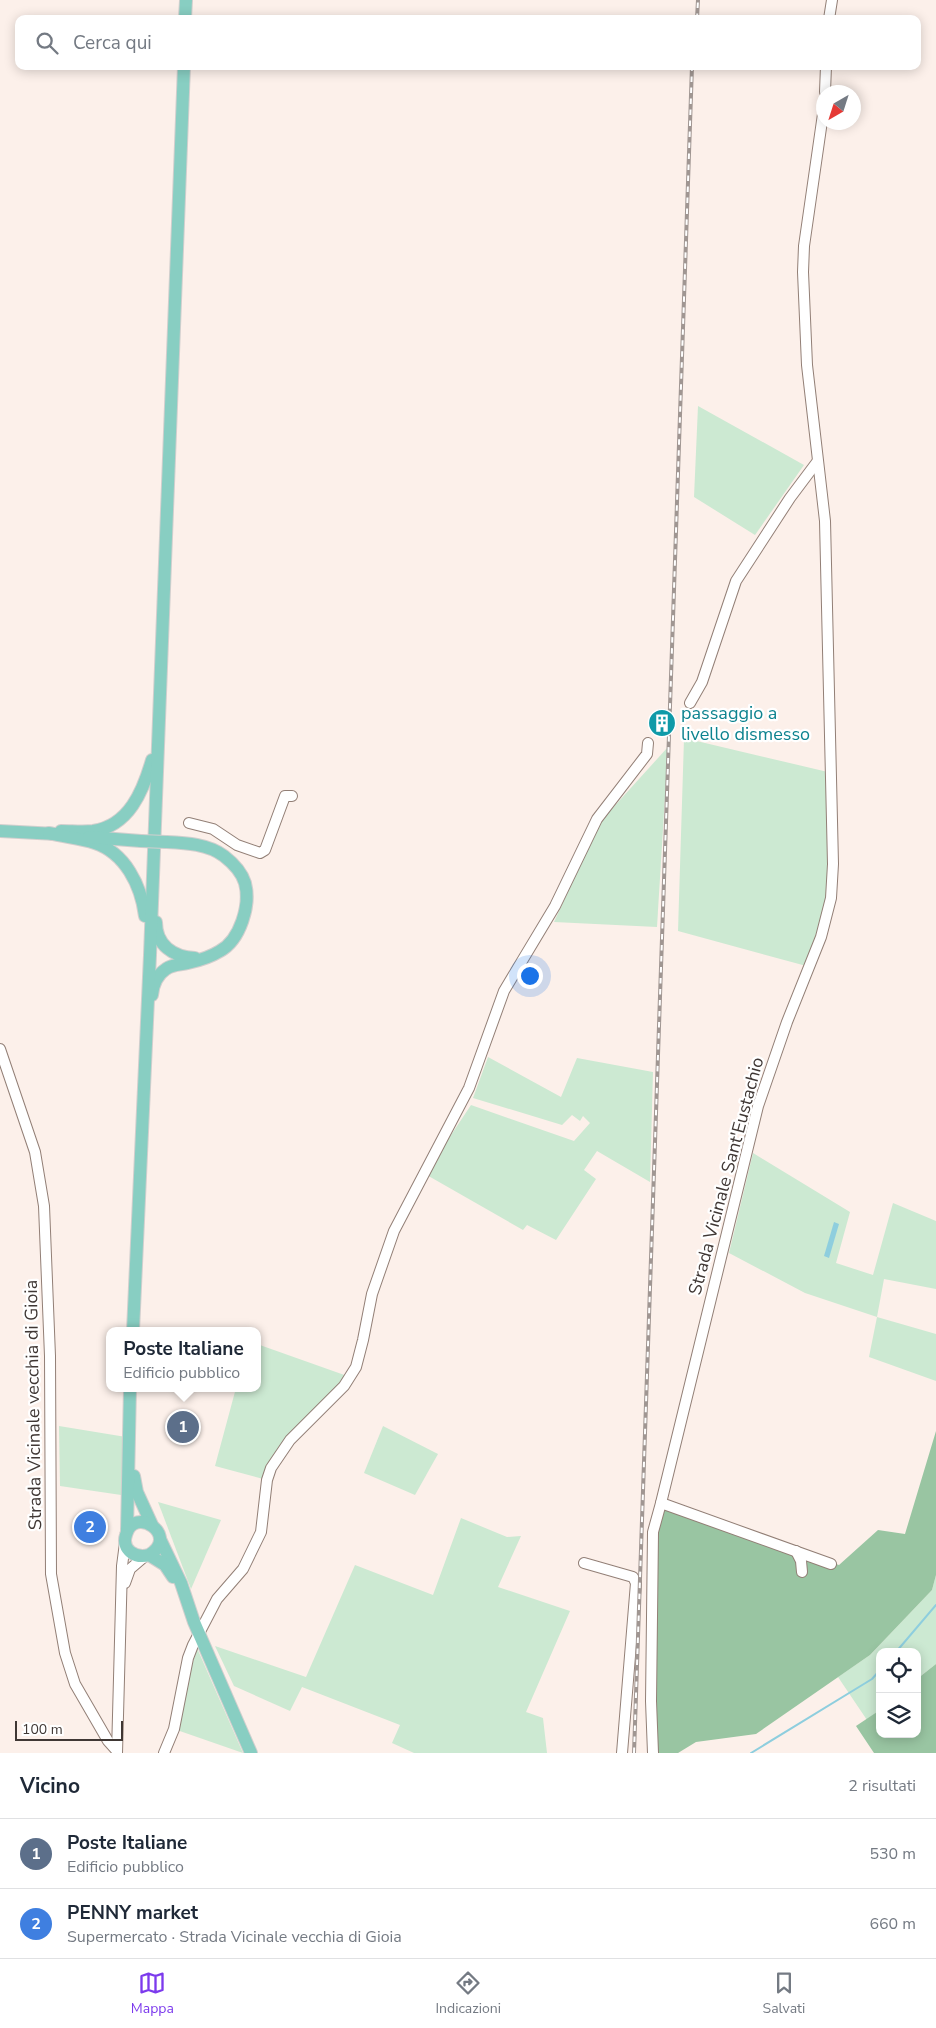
<!DOCTYPE html>
<html lang="it">
<head>
<meta charset="utf-8">
<style>
	:root { --surface:#fff; --page:#f2f2f3; --text:#1f2937; --muted:#747a83; --line:#e0e1e3; --accent:#7c3aed }
	body { margin:0; font-family:"Nunito Sans",sans-serif; background:var(--page); color:var(--text) }
	.controls { position:absolute; right:15px; bottom:15px; display:grid; overflow:hidden; border-radius:10px; box-shadow:0 2px 12px #0003 }
	.controls button { width:45px; height:45px; display:grid; place-items:center; padding:0; border:0; border-bottom:1px solid var(--line); background:var(--surface); color:var(--text); font:25px sans-serif }
	.compass { position:absolute; left:816px; top:85px; width:45px; height:45px; border-radius:50%; background:var(--surface); box-shadow:0 2px 12px #0003; rotate:219deg }
	.scale { position:absolute; left:15px; bottom:12px; width:108px; box-sizing:border-box; padding-left:5px; border:2px solid #3f3734; border-top:0; font-size:14px; line-height:18px; white-space:nowrap; color:#3f3734; -webkit-text-stroke:4px #fff; paint-order:stroke }
	.you { position:absolute; left:529px; top:975px; width:18px; height:18px; margin:-12px; border:4px solid #fff; border-radius:50%; background:#1a73e8; box-shadow:0 0 0 8px #1a73e833 }
	.badge { display:grid; place-items:center; width:32px; height:32px; border-radius:50%; background:var(--accent); color:#fff; font-size:16px; font-weight:700 }
	.pin { position:absolute; translate:-50% -50%; border:2px solid #fff; box-shadow:0 1px 5px #0006 }
	.popup { position:absolute; left:106px; top:1327px; width:155px; height:65px; box-sizing:border-box; display:grid; place-content:center; border-radius:10px; background:var(--surface); filter:drop-shadow(0 1px 4px #0005); font-size:16px; white-space:nowrap; color:var(--muted) }
	.popup b { font-size:19px; color:var(--text) }
	.popup::after { content:''; position:absolute; left:50%; top:100%; margin-left:-10px; border:10px solid transparent; border-top-color:var(--surface) }
	.list { margin:0; padding:0; list-style:none }
	h2 { display:flex; justify-content:space-between; align-items:center; height:65px; margin:0; padding:0 20px; font-size:21px }
	h2 small { font-size:16px; font-weight:400; color:var(--muted) }
	.list li { display:grid; grid-template-columns:32px 1fr auto; gap:15px; align-items:center; box-sizing:border-box; height:70px; padding:0 20px; border-top:1px solid var(--line) }
	.list b { display:block; font-size:19px; white-space:nowrap }
	.list p { margin:0; font-size:16px; white-space:nowrap; color:var(--muted) }
	.list em { font-size:16px; font-style:normal; color:var(--muted) }
	.icon { flex:none; width:28px; height:28px; fill:none; stroke:currentColor; stroke-width:2; stroke-linecap:round; stroke-linejoin:round }
	.map { position:relative; flex:none; width:936px; height:1753px; overflow:hidden }
	.search { position:absolute; background:var(--surface); box-shadow:0 2px 12px #0003; left:15px; right:15px; top:15px; height:55px; display:flex; align-items:center; gap:12px; box-sizing:border-box; padding:0 18px; border-radius:10px; color:var(--muted); font-size:19px }
	.sheet { height:205px; background:var(--surface) }
	nav { display:flex; justify-content:space-around; align-items:center; box-sizing:border-box; height:70px; border-top:1px solid var(--line); background:var(--surface); font-size:14px; color:var(--muted) }
	nav a { display:grid; justify-items:center; gap:2px }
	nav .on { color:var(--accent) }
	.map>svg:first-child { display:block }
	.green { fill:#cce9d2 }
	.forest { fill:#99c5a2 }
	.water { fill:#8ecede }
	.lines { fill:none; stroke-linecap:round; stroke-linejoin:round }
	.stream { stroke:#8ecede; stroke-width:2 }
	.minor-casing { stroke:#927f76; stroke-width:12 }
	.major-casing { stroke:#d1cfce; stroke-width:14 }
	.minor { stroke:#fff; stroke-width:10 }
	.major { stroke:#88cec2; stroke-width:12 }
	.rail-casing { stroke:#a09692; stroke-width:4 }
	.rail { stroke:#fff; stroke-width:2; stroke-dasharray:5.5; stroke-linecap:butt }
	.major-bridge-casing { stroke:#d1cfce; stroke-width:14; stroke-linecap:butt }
	.major-bridge { stroke:#88cec2; stroke-width:12 }
	.labels { text-anchor:middle; stroke-width:4.5; stroke-linejoin:round; paint-order:stroke }
	.culture-label { font-size:18px; fill:#0d838f; stroke:#fff; text-anchor:start }
	.street-label { font-size:18px; fill:#3f3734; stroke:#fff }
</style>
</head>
<body>
<div class="map">
<svg width="936" height="1753" viewBox="0 0 936 1753">
	<rect width="100%" height="100%" fill="#fcf0ea"/>
	<g class="green">
		<path d="M698,406L804,465L755,535L694,497Z"/>
		<path d="M684,738L832,773L829,907L810,967L678,931Z"/>
		<path d="M668,747L657,927L554,922L600,822Z"/>
		<path d="M488,1057L561,1097L577,1058L653,1072L650,1182L597,1151L584,1170L596,1179L556,1240L527,1225L523,1230L425,1174L471,1105L574,1141L590,1123L583,1116L580,1121L572,1115L562,1125L473,1098Z"/>
		<path d="M753,1153L850,1212L836,1263L873,1275L893,1203L936,1221V1289L884,1279L877,1317L936,1334V1381L869,1357L877,1317L805,1293L729,1253Z"/>
		<path d="M257,1344L350,1377L294,1436L267,1480L215,1466L236,1388H257Z"/>
		<path d="M59,1426L126,1437L128,1496L60,1486Z"/>
		<path d="M383,1426L438,1454L415,1495L364,1473Z"/>
		<path d="M158,1502L221,1520L191,1589Z"/>
		<path d="M461,1518L507,1537L521,1536L498,1587L570,1611L526,1712L543,1718L547,1753H414L392,1743L400,1725L302,1687L290,1711L234,1686L215,1646L306,1677L355,1565L433,1595Z"/>
		<path d="M936,1575V1664L917,1679V1652H880V1710L867,1720L838,1677L870,1655L932,1590Z"/>
		<path d="M197,1648L243,1753L174,1729Z"/>
	</g>
	<g class="forest">
		<path d="M936,1431V1575L932,1590L870,1655L756,1734L696,1742L678,1753H657L653,1727L657,1536L664,1504L839,1565L878,1530L905,1534Z"/>
		<path d="M936,1664V1753H874L856,1726L880,1710V1734H917V1679Z"/>
	</g>
	<path class="water" d="M834,1222L839,1224L829,1258L824,1256Z"/>
	<g class="lines">
		<g class="stream">
			<path d="M896,1652L936,1605"/>
			<path d="M751,1753L872,1679L880,1670"/>
		</g>
		<g class="minor-casing">
			<g id="minor">
				<path d="M829,19L832,0"/>
				<path d="M825,92L826,66"/>
				<path d="M690,703L702,682L736,581L790,498L817,462"/>
				<path d="M189,823L213,829L237,845L260,853L265,850L285,796H292"/>
				<path d="M0,1049L35,1152L44,1206L50,1356L51,1574L65,1653L75,1684L108,1741L117,1751"/>
				<path d="M661,1503L831,1564"/>
				<path d="M796,1551L801,1561L802,1572"/>
				<path d="M584,1563L633,1577L636,1583L622,1753"/>
				<path d="M125,1583L130,1569L144,1557"/>
				<path d="M117,1753L122,1566L125,1543"/>
				<path d="M164,1753L174,1729L188,1658L193,1645L217,1599L243,1569L261,1532L267,1480L271,1468L290,1440L344,1386L356,1367L363,1340L372,1294L394,1231L469,1088L504,991L555,906L597,819L647,754L648,743"/>
				<path d="M653,1753L651,1701L653,1532L661,1503L758,1106L787,1022L821,937L831,898L833,864L825,521L807,365L803,272L804,246L824,107"/>
			</g>
		</g>
		<g class="major-casing">
			<g id="major">
				<path d="M185,19L186,0"/>
				<path d="M0,831L56,834"/>
				<path d="M61,831C72,831 83,832 93,831C129,826 143,791 152,760"/>
				<path d="M49,833C64,837 80,838 95,843C125,853 141,885 145,916"/>
				<path d="M89,837L141,841"/>
				<path d="M156,922C156,945 173,957 195,958"/>
				<path d="M152,995C153,985 157,975 166,969C173,964 180,965 188,963C197,961 212,956 220,951C240,940 251,905 245,883C242,873 233,863 224,856C208,844 186,843 166,842"/>
				<path d="M133,1331L150,955L184,66"/>
				<path d="M134,1476L137,1492L152,1525"/>
				<path d="M127,1531L130,1388"/>
				<path d="M160,1539L181,1583L194,1622L251,1753"/>
				<path d="M149,1555C181,1536 134,1504 126,1535C121,1550 136,1559 149,1555L165,1565L173,1577"/>
			</g>
		</g>
		<use href="#minor" class="minor"/>
		<use href="#major" class="major"/>
		<g class="rail-casing">
			<g id="rail">
				<path d="M697,19L698,0"/>
				<path d="M634,1753L692,66"/>
			</g>
		</g>
		<use href="#rail" class="rail"/>
		<g class="major-bridge-casing">
			<path id="major-bridge" d="M141,841L166,842"/>
		</g>
		<use href="#major-bridge" class="major-bridge"/>
	</g>
	<defs>
		<g id="building-disc" transform="scale(1.4375)"><circle r="9.5" fill="#0f9aa8" stroke="#fff"/><path d="M-4-6H4V6H1V3H-1V6H-4ZM-2.5-4.3h1.7v1.8h-1.7ZM.8-4.3h1.7v1.8H.8ZM-2.5-1h1.7V.8h-1.7ZM.8-1h1.7V.8H.8Z" fill="#fff"/></g>
	</defs>
	<g fill-rule="evenodd">
		<use href="#building-disc" x="662" y="723"/>
	</g>
	<g class="labels">
		<g class="culture-label">
			<text x="681" y="719">passaggio a<tspan x="681" dy="21">livello dismesso</tspan></text>
		</g>
		<g class="street-label">
			<text transform="translate(726 1176) rotate(-75)" y="6">Strada Vicinale Sant'Eustachio</text>
			<text transform="translate(33 1405) rotate(-91)" y="6">Strada Vicinale vecchia di Gioia</text>
		</g>
	</g>
</svg>
<div class="controls">
<button><svg class="icon" aria-label="locate" viewBox="0 0 24 24"><circle cx="12" cy="12" r="6"/><path d="M12 2v4M12 18v4M2 12h4M18 12h4"/></svg></button>
<button><svg class="icon" aria-label="layers" viewBox="0 0 24 24"><path d="M12 4l9 5-9 5-9-5zM3 14l9 5 9-5"/></svg></button>
</div>
<svg class="compass" viewBox="-18 -18 36 36"><path d="M0-13l5 13h-10z" fill="#e53935"/><path d="M0 13l5-13h-10z" fill="#747a83"/></svg>
<div class="scale">100 m</div>
<div class="you"></div>
<div class="pin badge" style="left:183px;top:1427px;background:#5c6f8a">1</div>
<div class="popup"><b>Poste Italiane</b>Edificio pubblico</div>
<div class="pin badge" style="left:90px;top:1527px;background:#3f7fe0">2</div>
<div class="search"><svg class="icon" aria-label="search" viewBox="0 0 24 24"><circle cx="10" cy="10" r="6"/><path d="M15 15l6 6"/></svg>Cerca qui</div>
</div>
<section class="sheet">
<h2>Vicino<small>2 risultati</small></h2>
<ul class="list">
<li><span class="badge" style="background:#5c6f8a">1</span><div><b>Poste Italiane</b><p>Edificio pubblico</p></div><em>530 m</em></li>
<li><span class="badge" style="background:#3f7fe0">2</span><div><b>PENNY market</b><p>Supermercato · Strada Vicinale vecchia di Gioia</p></div><em>660 m</em></li>
</ul>
</section>
<nav>
<a class="on"><svg class="icon" aria-label="map" viewBox="0 0 24 24"><path d="M3 6l6-2 6 2 6-2v14l-6 2-6-2-6 2zM9 4v14M15 6v14"/></svg>Mappa</a>
<a><svg class="icon" aria-label="directions" viewBox="0 0 24 24"><path d="M12 3l9 9-9 9-9-9zM9 14v-3h6M13 9l2 2-2 2"/></svg>Indicazioni</a>
<a><svg class="icon" aria-label="saved" viewBox="0 0 24 24"><path d="M7 4h10v16l-5-4-5 4z"/></svg>Salvati</a>
</nav>
</body>
</html>
